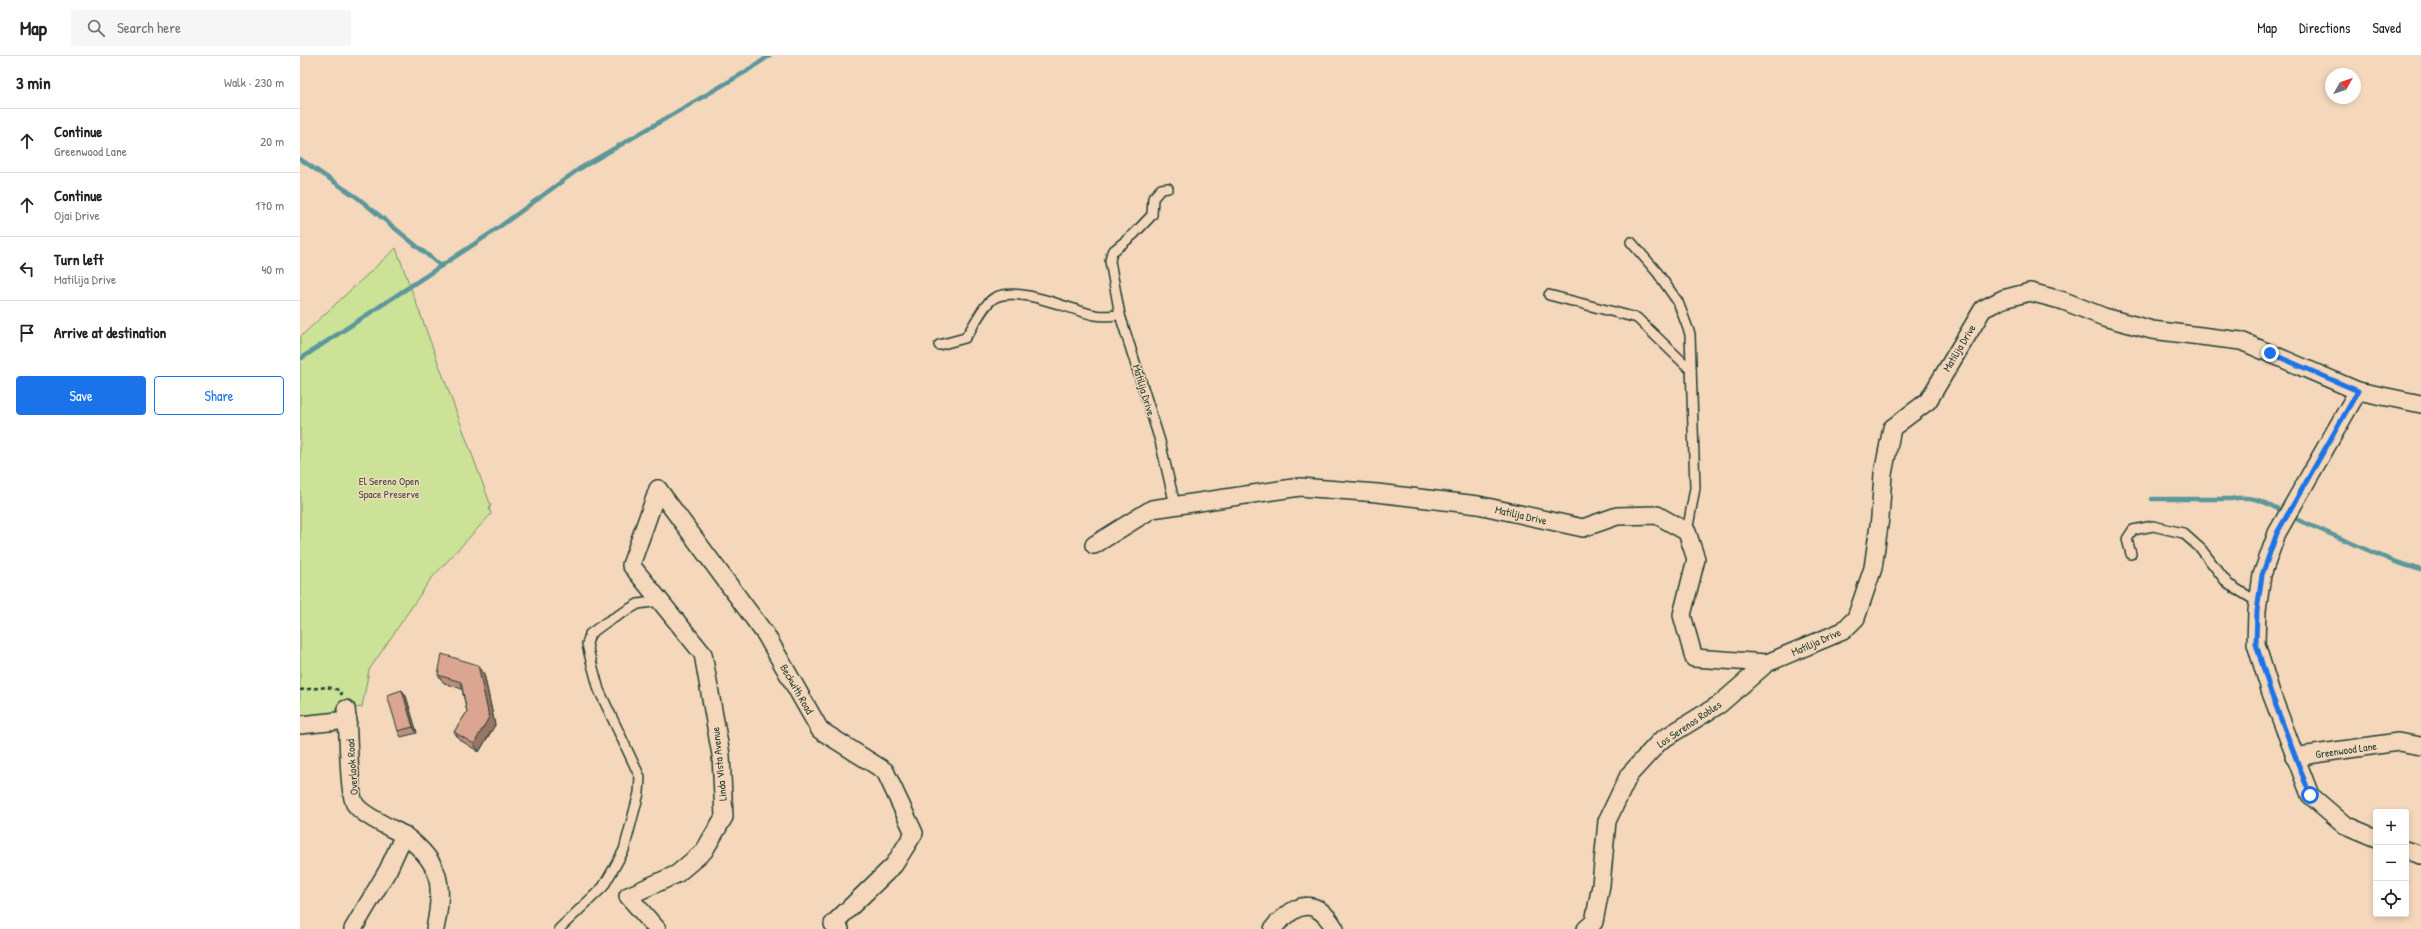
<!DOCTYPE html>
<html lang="en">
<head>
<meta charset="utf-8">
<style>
	:root { --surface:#fff; --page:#f6f6f6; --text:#202124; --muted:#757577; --line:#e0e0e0; --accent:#1a73e8 }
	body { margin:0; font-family:"Patrick Hand",sans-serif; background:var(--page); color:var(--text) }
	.controls { position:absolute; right:12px; bottom:12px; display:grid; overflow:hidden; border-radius:4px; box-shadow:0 2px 6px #0003 }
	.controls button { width:36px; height:36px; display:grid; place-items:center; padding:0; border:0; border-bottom:1px solid var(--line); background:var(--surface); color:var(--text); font:20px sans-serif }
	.compass { position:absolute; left:2025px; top:12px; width:36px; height:36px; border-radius:50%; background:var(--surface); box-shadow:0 2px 6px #0003; rotate:50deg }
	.stop { position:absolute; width:12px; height:12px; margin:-9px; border:3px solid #1a73e8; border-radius:50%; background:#fff }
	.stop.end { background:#1a73e8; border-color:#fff; box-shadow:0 1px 4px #0008 }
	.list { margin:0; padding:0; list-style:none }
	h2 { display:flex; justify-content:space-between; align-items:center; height:52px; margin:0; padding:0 16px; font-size:17px }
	h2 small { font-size:13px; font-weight:400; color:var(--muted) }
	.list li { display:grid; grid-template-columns:26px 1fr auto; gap:12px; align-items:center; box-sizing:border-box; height:64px; padding:0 16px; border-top:1px solid var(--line) }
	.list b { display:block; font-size:15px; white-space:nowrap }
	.list p { margin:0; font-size:13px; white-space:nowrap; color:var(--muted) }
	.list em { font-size:13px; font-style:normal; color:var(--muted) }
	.actions { display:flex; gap:8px; padding:12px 16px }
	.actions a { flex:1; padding:9px 0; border:1px solid var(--accent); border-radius:4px; text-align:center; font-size:14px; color:var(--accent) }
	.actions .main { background:var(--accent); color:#fff }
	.icon { flex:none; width:22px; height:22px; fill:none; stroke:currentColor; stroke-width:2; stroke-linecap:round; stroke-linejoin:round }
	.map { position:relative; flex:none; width:2121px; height:873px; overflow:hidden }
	header { display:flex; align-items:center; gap:24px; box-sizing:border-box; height:56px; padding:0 20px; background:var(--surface); border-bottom:1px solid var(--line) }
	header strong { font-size:19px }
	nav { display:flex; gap:22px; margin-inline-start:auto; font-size:14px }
	.search { width:280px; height:36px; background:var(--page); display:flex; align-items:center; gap:10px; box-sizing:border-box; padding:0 14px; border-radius:4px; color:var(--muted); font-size:15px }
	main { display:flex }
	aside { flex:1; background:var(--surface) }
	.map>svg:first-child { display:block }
	.green { fill:#cbe297; stroke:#759066 }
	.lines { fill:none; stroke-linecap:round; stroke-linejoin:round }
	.stream { stroke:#5b979b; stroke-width:4.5 }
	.lane-casing { stroke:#1f3d34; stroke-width:12 }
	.street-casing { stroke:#1f3d34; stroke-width:20 }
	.path { stroke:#1f3d34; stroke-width:2.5; stroke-dasharray:4 3; stroke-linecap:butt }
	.lane { stroke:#f5d8bb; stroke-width:9 }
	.street { stroke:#f5d8bb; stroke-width:17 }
	.wall { fill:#bc8e7d; stroke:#1f3d34 }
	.shaded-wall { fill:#997466; stroke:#1f3d34 }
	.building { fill:#dba591; stroke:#1f3d34 }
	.route { stroke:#1a73e8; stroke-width:5 }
	.labels { text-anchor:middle; stroke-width:3; stroke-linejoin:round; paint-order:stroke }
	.street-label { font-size:11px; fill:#1f3d34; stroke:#f5d8bb }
	.park-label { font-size:11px; fill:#304e3e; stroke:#f5d8bb }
</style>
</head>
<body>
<header>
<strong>Map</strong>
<div class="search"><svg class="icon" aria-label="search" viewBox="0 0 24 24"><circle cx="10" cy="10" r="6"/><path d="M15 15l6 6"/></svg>Search here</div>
<nav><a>Map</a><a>Directions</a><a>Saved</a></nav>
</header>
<main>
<aside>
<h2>3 min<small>Walk · 230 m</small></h2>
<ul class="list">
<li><svg class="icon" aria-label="ahead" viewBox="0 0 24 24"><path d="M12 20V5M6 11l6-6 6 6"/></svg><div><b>Continue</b><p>Greenwood Lane</p></div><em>20 m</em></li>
<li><svg class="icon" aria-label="ahead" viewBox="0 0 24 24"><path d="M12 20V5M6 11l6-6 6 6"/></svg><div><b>Continue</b><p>Ojai Drive</p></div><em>170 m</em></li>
<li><svg class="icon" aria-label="left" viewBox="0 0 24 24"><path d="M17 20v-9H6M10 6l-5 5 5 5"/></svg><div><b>Turn left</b><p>Matilija Drive</p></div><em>40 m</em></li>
<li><svg class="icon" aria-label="arrive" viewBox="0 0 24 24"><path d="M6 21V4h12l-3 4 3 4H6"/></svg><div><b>Arrive at destination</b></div></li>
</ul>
<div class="actions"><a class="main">Save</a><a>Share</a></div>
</aside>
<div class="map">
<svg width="2121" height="873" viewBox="0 0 2121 873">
	<rect width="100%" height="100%" fill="#f5d8bb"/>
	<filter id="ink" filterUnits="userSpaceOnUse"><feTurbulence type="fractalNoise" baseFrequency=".025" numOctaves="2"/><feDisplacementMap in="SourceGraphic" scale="8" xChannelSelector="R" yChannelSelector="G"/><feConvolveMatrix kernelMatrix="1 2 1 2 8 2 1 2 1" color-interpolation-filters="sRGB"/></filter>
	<g filter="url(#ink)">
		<path class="green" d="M96,192L191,450L189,452L191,458L130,524L69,614L62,651L0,662V281Z"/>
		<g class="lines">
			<g class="stream">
				<path d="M0,103L58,142L141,210"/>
				<path d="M0,303L191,177L279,113L447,15L469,0"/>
				<path d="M1852,443H1931C1949,439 1961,444 1978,453"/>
				<path d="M1998,464L2093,505L2121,514"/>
			</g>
			<g class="lane-casing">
				<g id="lane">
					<path d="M868,132L861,133L853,142L852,159L834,178L812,196L810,205L820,259L860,385L875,449"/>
					<path d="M1331,186L1357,216L1378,246L1390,278L1395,432L1387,476"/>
					<path d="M1249,239L1337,262L1391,314"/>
					<path d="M639,289L665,282C674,271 683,247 696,241C721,230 770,254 795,259C803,261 812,259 820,259"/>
					<path d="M1831,498L1827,483L1833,474L1853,470L1883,477L1901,493L1928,528L1958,546"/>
					<path d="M259,873L303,831L314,812L324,794L339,737L340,721L299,634L289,597L287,588L290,578L305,567L338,548L360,545"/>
				</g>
			</g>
			<g class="street-casing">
				<g id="street">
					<path d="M2058,335L1977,477L1962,519L1957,555L1956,588L1971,637L2010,739L2045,769L2076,782"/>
					<path d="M358,433L466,579L520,674L585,715L614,777L594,809L533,868L540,873"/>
					<path d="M794,489L852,453L1000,431L1077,437L1178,449L1283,472L1317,460L1357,459L1387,476L1396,503L1382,559L1394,602L1467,607L1543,575L1556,562L1573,512L1580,462L1583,418L1592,372L1628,345L1683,253L1703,243L1730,236L1764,245L1804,261L1852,274L1941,285L2058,335L2121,348"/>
					<path d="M46,653C49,671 48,737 55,748C63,760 91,772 104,779"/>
					<path d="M0,669L48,664"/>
					<path d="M1994,701L2098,686L2121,690"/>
					<path d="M2106,794L2121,799"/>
					<path d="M53,873L88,814L104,779C142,807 144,829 135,873"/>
					<path d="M357,873L328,840L377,818L404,795L424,761L421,699L403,598L331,509L358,433"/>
					<path d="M973,873C976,867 981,864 986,860C1007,841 1023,852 1035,873"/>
					<path d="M1286,873L1294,866L1301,829L1307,765L1329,719L1360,685L1420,648L1467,607"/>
				</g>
			</g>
			<path class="path" d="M0,634L27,631L39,634L42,639"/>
			<use href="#lane" class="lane"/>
			<use href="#street" class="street"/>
		</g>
		<g class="wall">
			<path d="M178,609L184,618L195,669L179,696L160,684L154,676L167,656L162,633L144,627L138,619Z"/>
			<path d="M106,640L117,677L101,681L98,675Z"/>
		</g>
		<g class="shaded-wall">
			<path d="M178,609L184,618L195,669L179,696L174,688Z"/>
			<path d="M102,634L106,640L117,677L113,671Z"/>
		</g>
		<g class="building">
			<path d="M142,598L178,609L189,661L174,688L154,676L167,656L161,626L138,619Z"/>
			<path d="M102,634L113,671L98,675L87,639Z"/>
		</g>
	</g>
	<g class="lines" filter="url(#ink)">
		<path class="route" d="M1970,297L2058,335L1977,477L1962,519L1957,555L1956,588L1971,637L2010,739"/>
	</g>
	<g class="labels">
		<g class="street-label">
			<text transform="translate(1659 292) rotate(-59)" y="4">Matilija Drive</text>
			<text transform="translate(844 334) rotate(73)" y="4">Matilija Drive</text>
			<text transform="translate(1221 459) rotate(13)" y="4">Matilija Drive</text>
			<text transform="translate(1516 586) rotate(-24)" y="4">Matilija Drive</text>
			<text transform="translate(497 633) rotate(60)" y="4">Beckwith Road</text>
			<text transform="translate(1389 668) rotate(-34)" y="4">Los Serenos Robles</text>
			<text transform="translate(2046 694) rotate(-8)" y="4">Greenwood Lane</text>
			<text transform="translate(419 708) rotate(-96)" y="4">Linda Vista Avenue</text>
			<text transform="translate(52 711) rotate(-94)" y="4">Overlook Road</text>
		</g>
		<g class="park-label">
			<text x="89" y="429">El Sereno Open<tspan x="89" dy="13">Space Preserve</tspan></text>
		</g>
	</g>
</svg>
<div class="controls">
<button>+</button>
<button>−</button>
<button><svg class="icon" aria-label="locate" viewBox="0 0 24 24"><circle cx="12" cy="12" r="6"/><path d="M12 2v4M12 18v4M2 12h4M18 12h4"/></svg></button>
</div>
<svg class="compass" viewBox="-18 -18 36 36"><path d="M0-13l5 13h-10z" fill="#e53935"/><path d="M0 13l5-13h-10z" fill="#757577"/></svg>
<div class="stop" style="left:2010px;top:739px"></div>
<div class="stop end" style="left:1970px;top:297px"></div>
</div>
</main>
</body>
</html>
